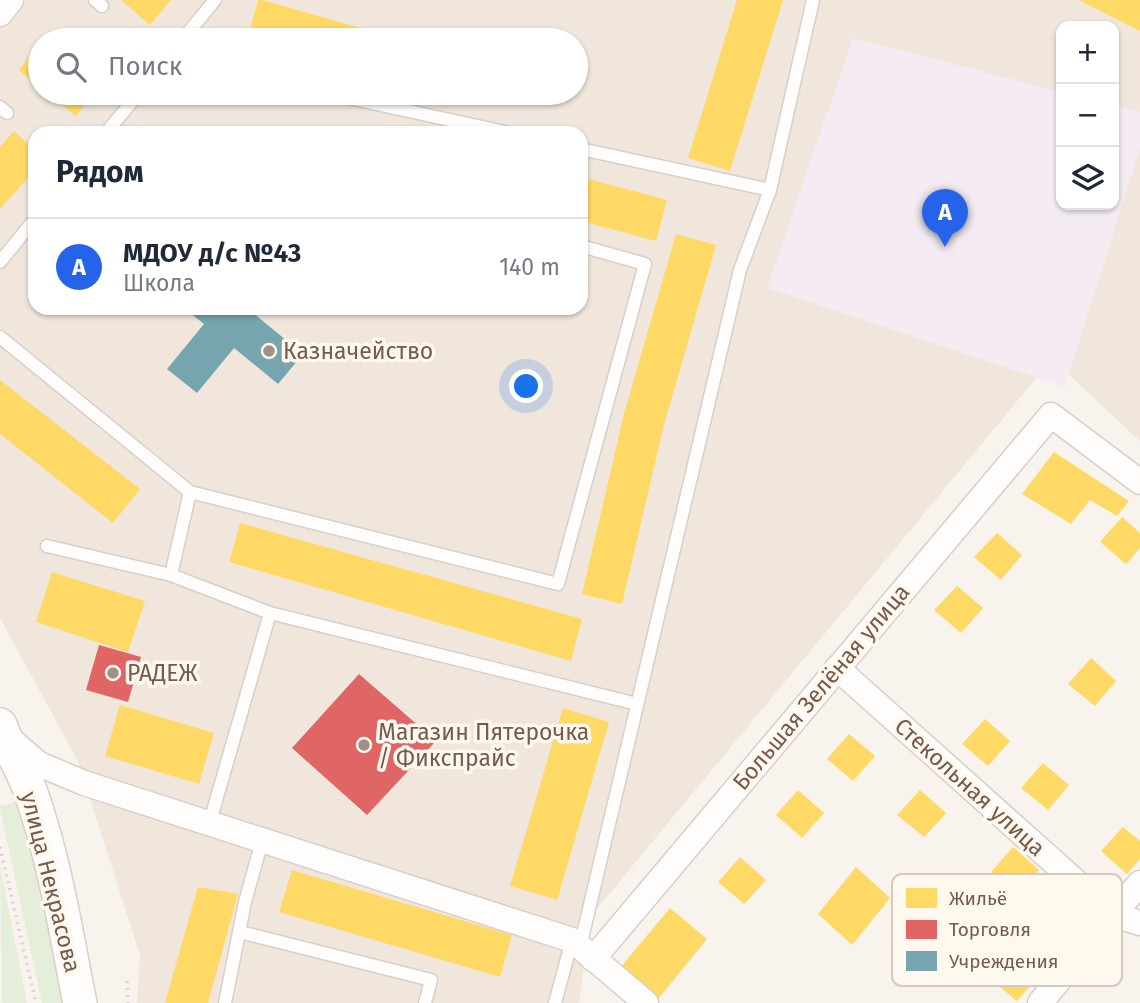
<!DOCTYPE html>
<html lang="ru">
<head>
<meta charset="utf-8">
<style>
	:root { --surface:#fff; --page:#f6f6f7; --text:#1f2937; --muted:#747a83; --line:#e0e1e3; --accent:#2563eb }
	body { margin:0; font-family:"Fira Sans",sans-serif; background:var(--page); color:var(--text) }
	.controls { position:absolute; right:21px; top:21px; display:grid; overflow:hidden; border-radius:14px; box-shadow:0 2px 5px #0004 }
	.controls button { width:63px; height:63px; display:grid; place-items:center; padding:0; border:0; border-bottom:2px solid var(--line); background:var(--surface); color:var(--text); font:35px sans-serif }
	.you { position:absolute; left:527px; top:387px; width:24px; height:24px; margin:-18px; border:5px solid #fff; border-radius:50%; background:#1a73e8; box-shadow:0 0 0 10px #1a73e833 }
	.badge { display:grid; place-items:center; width:46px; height:46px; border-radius:50%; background:var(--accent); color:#fff; font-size:23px; font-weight:700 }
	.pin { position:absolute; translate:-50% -58px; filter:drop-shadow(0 2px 4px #0008) }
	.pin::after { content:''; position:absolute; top:37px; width:24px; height:21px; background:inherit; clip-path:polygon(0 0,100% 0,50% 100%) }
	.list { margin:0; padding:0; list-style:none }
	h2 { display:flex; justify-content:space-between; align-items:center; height:91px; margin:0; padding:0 28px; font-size:30px }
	h2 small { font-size:23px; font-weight:400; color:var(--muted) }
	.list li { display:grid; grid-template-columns:46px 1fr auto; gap:21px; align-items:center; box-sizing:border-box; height:98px; padding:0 28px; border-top:2px solid var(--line) }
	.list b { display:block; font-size:26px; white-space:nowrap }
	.list p { margin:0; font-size:23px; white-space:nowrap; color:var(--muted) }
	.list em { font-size:23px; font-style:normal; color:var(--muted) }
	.icon { flex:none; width:38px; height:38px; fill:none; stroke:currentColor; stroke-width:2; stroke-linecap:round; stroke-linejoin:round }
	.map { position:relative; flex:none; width:1140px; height:1003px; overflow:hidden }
	.search { position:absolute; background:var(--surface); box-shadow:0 2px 5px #0004; left:28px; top:28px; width:560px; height:77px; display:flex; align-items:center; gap:18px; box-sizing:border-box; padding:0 24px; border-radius:38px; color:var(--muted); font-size:26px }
	.panel { position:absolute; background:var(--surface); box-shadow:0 2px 5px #0004; left:28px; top:126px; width:560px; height:189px; border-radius:21px }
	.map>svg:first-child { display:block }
	.residential { fill:#f0e6db; fill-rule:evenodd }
	.education { fill:#f4ebf3 }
	.green { fill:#e5eed9 }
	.homes { fill:#ffd966 }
	.shops { fill:#e06666 }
	.public { fill:#76a5af }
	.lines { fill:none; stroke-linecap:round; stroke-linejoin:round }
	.lane-casing { stroke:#d6cfca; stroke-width:15 }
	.street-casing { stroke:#d6cfca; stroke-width:27 }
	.secondary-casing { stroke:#d7d0c9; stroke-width:36 }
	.path { stroke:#dad3cf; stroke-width:3.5; stroke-dasharray:2 5; stroke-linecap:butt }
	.lane { stroke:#fefdfc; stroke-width:12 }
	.street { stroke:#fefdfc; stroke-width:24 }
	.secondary { stroke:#fefdfc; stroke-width:33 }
	.poi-dot { fill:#a39085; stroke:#fef8ef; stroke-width:2.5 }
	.labels { text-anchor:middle; stroke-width:7; stroke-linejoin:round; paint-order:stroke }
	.poi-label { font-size:23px; fill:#755a4d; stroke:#fef8ef; text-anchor:start }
	.street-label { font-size:23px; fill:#755a4d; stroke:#fef8ef }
	.key { fill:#fef8ef; stroke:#d5c9be; stroke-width:2 }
	.key-label { font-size:19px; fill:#755a4d }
</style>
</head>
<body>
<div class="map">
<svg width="1140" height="1003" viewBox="0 0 1140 1003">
	<rect width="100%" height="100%" fill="#f8f3ed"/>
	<path class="residential" d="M0,0H1140V441L1052,359L591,916L579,1003H137L140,955L78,761L0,618ZM1061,26H1114V205H1061ZM40,40H576V93H40ZM35,133H581V308H35Z"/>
	<path class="education" d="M853,38L1061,92V205H1114V105L1140,112V149L1065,387L767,288Z"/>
	<g class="green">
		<path d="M18,801L42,888L64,1003H42L0,809V806Z"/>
		<path d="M0,866L27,1003H2Z"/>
	</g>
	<g class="homes">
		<path d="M121,0H171L150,25Z"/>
		<path d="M258,0H262L403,40H255L248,38Z"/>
		<path d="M737,0H783L730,171L688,158Z"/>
		<path d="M1079,0H1140V31Z"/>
		<path d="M50,31L60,40H42Z"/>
		<path d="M40,43V87L19,70Z"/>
		<path d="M47,93H94L76,116Z"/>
		<path d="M445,93H490L486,105Z"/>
		<path d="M14,131L35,150V170L0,209V147Z"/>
		<path d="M581,177L667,200L656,241L581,221Z"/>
		<path d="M676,234L716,245L664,425L622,604L582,594L624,414Z"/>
		<path d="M0,380L140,489L113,523L0,434Z"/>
		<path d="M1054,452L1129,501L1117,516L1090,500L1071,524L1022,494Z"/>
		<path d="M1122,517L1140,533V548L1126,564L1100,542Z"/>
		<path d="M240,523L582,619L571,661L229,562Z"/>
		<path d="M997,533L1022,555L1001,580L974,557Z"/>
		<path d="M52,572L145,601L128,652L36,622Z"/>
		<path d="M957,586L983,608L961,633L934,610Z"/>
		<path d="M1091,658L1116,681L1095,706L1068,684Z"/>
		<path d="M120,705L214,733L199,784L105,756Z"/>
		<path d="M563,708L609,722L557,900L510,886Z"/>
		<path d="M985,719L1010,741L988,766L962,744Z"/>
		<path d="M849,734L875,756L853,781L827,759Z"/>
		<path d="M1043,763L1069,785L1048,810L1021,788Z"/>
		<path d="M798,790L824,813L802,838L776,815Z"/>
		<path d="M920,790L946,813L924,837L897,815Z"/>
		<path d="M1123,827L1140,841V859L1127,874L1101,851Z"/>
		<path d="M1013,847L1039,870L1017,894L991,872Z"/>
		<path d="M740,857L766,880L744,904L718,882Z"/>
		<path d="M856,867L890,898L852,945L818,914Z"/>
		<path d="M292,870L512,935L500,977L279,912Z"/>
		<path d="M198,887L238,894L208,1003H165Z"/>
		<path d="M670,908L707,939L658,999L620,968Z"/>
		<path d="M1013,954L1038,977L1017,1001L990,979Z"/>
	</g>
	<g class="shops">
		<path d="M99,645L141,657L128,702L86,690Z"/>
		<path d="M359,674L436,741L367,815L292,748Z"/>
	</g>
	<path class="public" d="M184,308H247L303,354L278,384L234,348L197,393L167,369L204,324Z"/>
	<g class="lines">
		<g class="lane-casing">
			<g id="lane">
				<path d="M95,0L102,6"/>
				<path d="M182,40L215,0"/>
				<path d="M326,93L509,133"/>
				<path d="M0,107L7,113"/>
				<path d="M106,133L139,93"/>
				<path d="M581,149L770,190"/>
				<path d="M0,262L35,219"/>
				<path d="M0,337L190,492L558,584L645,264L581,246"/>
				<path d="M47,546L171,575L270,613"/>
				<path d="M171,575L190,492"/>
				<path d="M209,825L270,613L637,704"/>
				<path d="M240,932L431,980L425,1003"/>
				<path d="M580,947L740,270L770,190L813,0"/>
				<path d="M225,1003L245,902L262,841"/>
				<path d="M555,1003L572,940"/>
			</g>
		</g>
		<g class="street-casing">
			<g id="street">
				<path d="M0,14L11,0"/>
				<path d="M837,668L1113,915L1140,923"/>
				<path d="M11,740L39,764L84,783L572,940L646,1003"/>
				<path d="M593,959L1051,415L1140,482"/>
				<path d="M1040,1003L1140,883"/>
			</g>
		</g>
		<g class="secondary-casing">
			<path id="secondary" d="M0,725C8,748 23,768 31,793C55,861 66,933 80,1003"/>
		</g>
		<g class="path">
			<path d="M0,847L36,1003"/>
			<path d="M127,981L128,1003"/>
		</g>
		<use href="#lane" class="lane"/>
		<use href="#street" class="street"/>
		<use href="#secondary" class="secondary"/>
	</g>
	<g class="poi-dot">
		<circle cx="269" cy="351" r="7"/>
		<circle cx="113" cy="673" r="7"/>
		<circle cx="364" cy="745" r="7"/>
	</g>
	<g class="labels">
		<g class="poi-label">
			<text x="283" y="359">Казначейство</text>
			<text x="127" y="681">РАДЕЖ</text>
			<text x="378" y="740">Магазин Пятерочка<tspan x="378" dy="26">/ Фикспрайс</tspan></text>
		</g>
		<g class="street-label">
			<text transform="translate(821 687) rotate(-50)" y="8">Большая Зелёная улица</text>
			<text transform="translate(970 787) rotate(42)" y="8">Стекольная улица</text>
			<text transform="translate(51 882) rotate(76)" y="8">улица Некрасова</text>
		</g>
	</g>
	<rect x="892" y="874" width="230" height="112" rx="10" class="key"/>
	<rect x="906" y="888" width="31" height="20" fill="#ffd966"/>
	<rect x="906" y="920" width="31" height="19" fill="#e06666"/>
	<rect x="906" y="951" width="31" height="20" fill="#76a5af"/>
	<g class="key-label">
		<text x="949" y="905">Жильё</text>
		<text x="949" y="936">Торговля</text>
		<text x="949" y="968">Учреждения</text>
	</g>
</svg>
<div class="controls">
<button>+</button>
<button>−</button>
<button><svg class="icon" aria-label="layers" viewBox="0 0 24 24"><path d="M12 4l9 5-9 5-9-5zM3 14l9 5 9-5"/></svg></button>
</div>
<div class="you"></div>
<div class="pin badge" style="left:945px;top:247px">A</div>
<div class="search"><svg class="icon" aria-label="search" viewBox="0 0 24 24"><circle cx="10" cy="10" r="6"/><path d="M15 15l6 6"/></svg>Поиск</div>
<section class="panel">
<h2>Рядом<small></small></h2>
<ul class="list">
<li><span class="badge">A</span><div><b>МДОУ д/с №43</b><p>Школа</p></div><em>140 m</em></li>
</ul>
</section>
</div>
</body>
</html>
